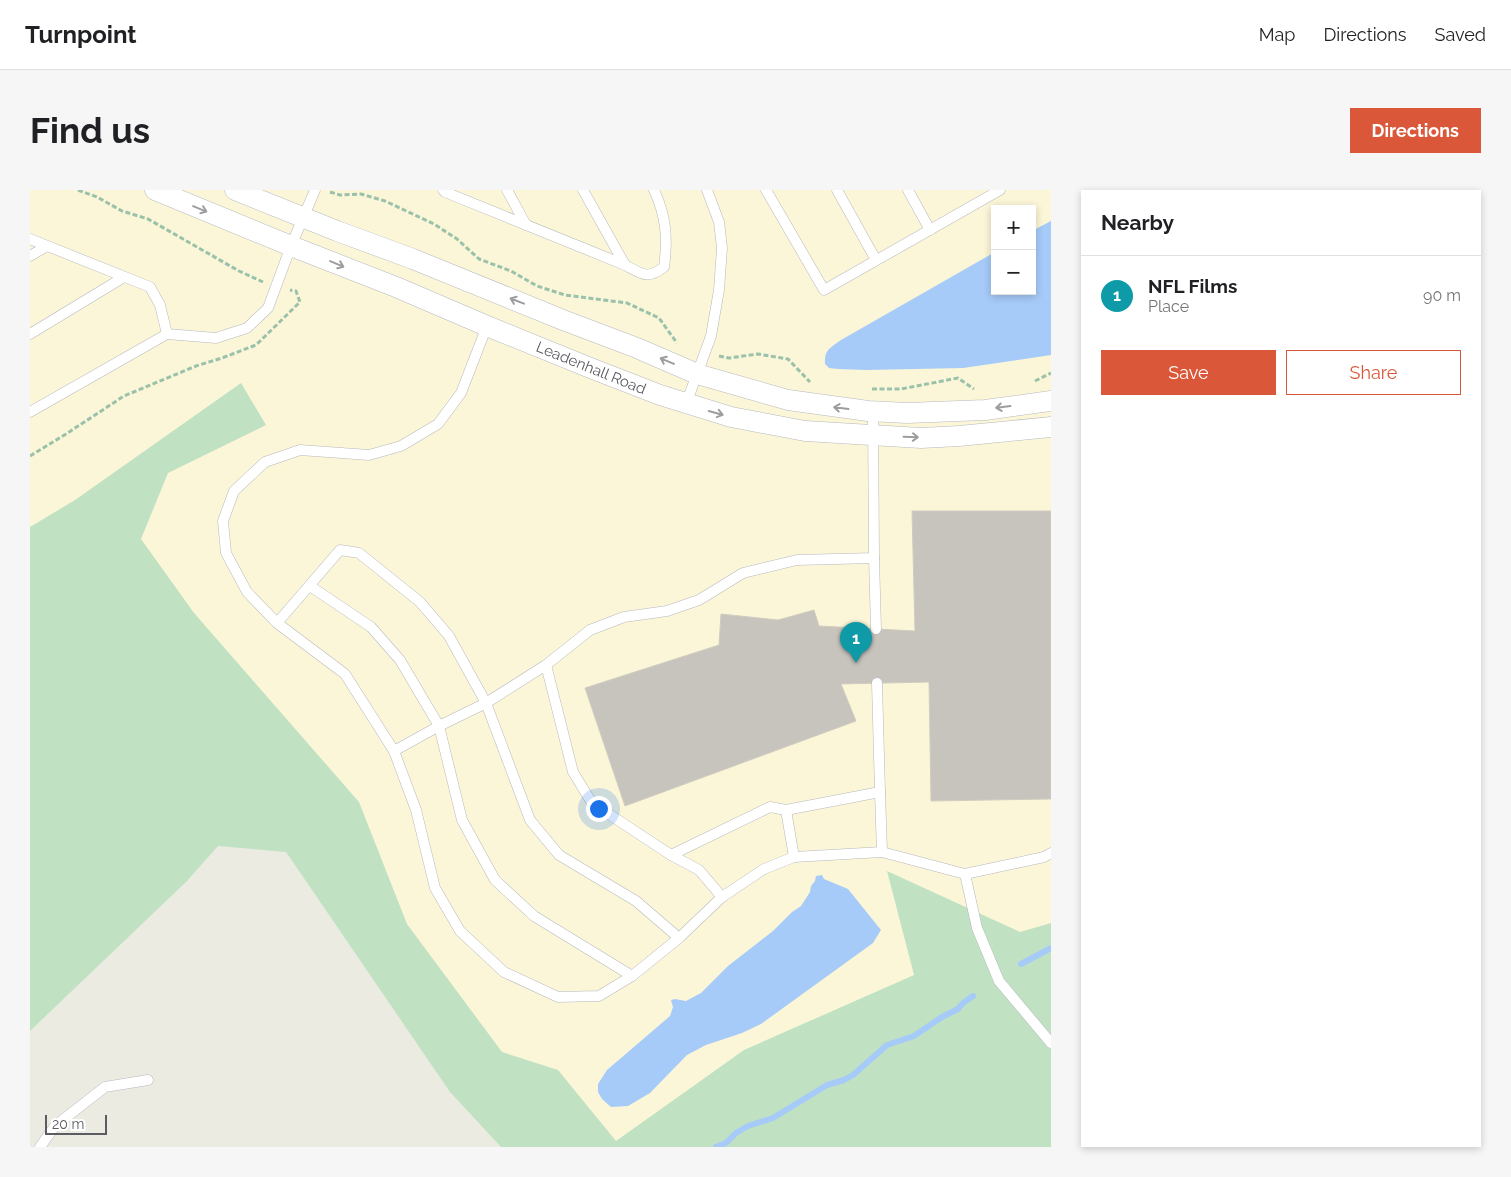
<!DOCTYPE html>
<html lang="en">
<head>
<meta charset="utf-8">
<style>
	:root { --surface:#fff; --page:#f6f6f6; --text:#202124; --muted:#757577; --line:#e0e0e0; --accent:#da5739 }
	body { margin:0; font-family:Raleway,sans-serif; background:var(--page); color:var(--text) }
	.controls { position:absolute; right:15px; top:15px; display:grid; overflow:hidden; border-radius:0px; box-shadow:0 2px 8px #0003 }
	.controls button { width:45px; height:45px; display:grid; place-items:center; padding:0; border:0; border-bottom:1px solid var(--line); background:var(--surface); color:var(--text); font:25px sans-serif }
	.scale { position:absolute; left:15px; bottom:12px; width:62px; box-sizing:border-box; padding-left:5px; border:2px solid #5a5c61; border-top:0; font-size:14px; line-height:18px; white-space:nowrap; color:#5a5c61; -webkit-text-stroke:4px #fff; paint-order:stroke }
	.you { position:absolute; left:568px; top:618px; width:18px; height:18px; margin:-12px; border:4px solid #fff; border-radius:50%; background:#1a73e8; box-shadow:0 0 0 8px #1a73e833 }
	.badge { display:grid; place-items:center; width:32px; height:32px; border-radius:50%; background:var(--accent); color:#fff; font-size:16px; font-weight:700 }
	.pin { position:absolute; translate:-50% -41px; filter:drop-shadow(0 1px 2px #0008) }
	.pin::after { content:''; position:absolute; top:26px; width:18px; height:15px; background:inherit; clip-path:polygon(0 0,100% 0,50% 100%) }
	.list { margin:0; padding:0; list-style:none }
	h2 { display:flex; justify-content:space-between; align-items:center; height:65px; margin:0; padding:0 20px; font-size:21px }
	h2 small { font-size:16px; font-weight:400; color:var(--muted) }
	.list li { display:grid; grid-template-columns:32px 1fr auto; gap:15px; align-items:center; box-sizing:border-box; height:80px; padding:0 20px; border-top:1px solid var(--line) }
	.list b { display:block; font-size:19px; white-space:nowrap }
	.list p { margin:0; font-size:16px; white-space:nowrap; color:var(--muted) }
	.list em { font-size:16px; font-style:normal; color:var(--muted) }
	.actions { display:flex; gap:10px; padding:15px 20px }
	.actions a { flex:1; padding:11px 0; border:1px solid var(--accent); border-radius:0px; text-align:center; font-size:18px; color:var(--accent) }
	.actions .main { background:var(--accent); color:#fff }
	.map { position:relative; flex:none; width:1021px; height:957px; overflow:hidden; border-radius:0px }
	header { display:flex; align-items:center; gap:30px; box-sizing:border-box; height:70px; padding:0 25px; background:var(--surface); border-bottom:1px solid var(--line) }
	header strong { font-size:24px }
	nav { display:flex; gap:28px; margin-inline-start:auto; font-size:18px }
	.intro { display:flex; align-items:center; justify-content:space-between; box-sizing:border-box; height:120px; padding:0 30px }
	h1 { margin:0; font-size:35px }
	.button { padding:12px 22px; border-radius:0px; background:var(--accent); color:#fff; font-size:18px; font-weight:700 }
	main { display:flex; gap:30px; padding:0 30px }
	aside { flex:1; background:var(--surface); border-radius:0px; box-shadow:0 2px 8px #0003 }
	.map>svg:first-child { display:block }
	.commercial { fill:#fbf6d8; fill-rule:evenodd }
	.green { fill:#c0e2c3 }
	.water { fill:#a6cbf8 }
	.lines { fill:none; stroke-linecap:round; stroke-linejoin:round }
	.stream { stroke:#a6cbf8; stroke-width:6 }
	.building { fill:#c7c4be; stroke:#d0cdc0 }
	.lane-casing { stroke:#b7b8bd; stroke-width:11 }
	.street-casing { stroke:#b7b8bd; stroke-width:21 }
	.path { stroke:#9ac1a9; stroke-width:3; stroke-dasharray:5 2.5; stroke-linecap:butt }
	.lane { stroke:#fff; stroke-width:10 }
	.street { stroke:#fff; stroke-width:20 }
	.oneway { stroke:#9c9da0 }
	.labels { text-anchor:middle; stroke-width:5; stroke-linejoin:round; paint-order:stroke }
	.street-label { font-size:15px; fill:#5a5c61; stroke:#fff }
</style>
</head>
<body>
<header>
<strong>Turnpoint</strong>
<nav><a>Map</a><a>Directions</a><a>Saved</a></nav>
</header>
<div class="intro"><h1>Find us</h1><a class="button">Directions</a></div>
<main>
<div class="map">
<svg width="1021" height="957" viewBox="0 0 1021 957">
	<rect width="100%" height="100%" fill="#ecebe2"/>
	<path class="commercial" d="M0,0H1021V957H528L48,363L0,408ZM965,19H1002V101H965Z"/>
	<path class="green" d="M211,193L236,235L138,283L111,349L164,423L329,612L377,734L472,862L528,880L586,951L714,860L884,785L857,681L990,742L1021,733V957H471L420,902L256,662L188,656L157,691L0,841V337L45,310Z"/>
	<g class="water">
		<path d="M1021,31V165L933,178L836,180L808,179L799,178L795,174C794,160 800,158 811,150L965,62V101H1002V41Z"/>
		<path d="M792,685L794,689L818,699L851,740L843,753L731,834L712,843L676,855L657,865L620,903L598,916L581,917L572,909L568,902V894L577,880L640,826L643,817L641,810L645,809L656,811L671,803L698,776L743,741L762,722L771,716L780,702L781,696L785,691L786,686Z"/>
	</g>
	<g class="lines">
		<g class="stream">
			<path d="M991,774L1021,758"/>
			<path d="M686,957L696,953L706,943L718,936L743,928L797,895L814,890L823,885L857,855L884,846L912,827L928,819L933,813L943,806"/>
		</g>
	</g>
	<path class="building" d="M882,321H1021V609L901,611L899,492L811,494L826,531L595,616L555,498L689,455L691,424L748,430L784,420L789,436L885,441Z"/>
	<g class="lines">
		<g class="lane-casing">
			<g id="lane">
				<path d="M413,0L415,2L595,75L553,0"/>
				<path d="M477,0L496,35"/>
				<path d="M736,0L794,100L970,0"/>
				<path d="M807,0L846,70"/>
				<path d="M878,0L900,40"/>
				<path d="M0,49L120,97L130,115L137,144"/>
				<path d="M0,66L17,56"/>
				<path d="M595,75C612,84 617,90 634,77C638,48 636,26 624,0"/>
				<path d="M457,136L431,203L408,234L371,256L339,265L270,260L235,272L204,301L193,331L196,363L217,402L247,433L315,484L364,561L386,620L405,698L430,741L474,782L528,807L569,806L602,786L649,748L692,707L734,679L764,667L852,662L935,684L1014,667L1021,663"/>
				<path d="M0,144L94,87"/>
				<path d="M656,214L681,146L689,100L692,58L689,32L677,0"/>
				<path d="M0,222L137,144L186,148L217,138L238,118L261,56L285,0"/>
				<path d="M844,368L846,439"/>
				<path d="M280,396L341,437L370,470L409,536L432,630L465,690L504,726L602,786"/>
				<path d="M247,433L310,360L329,363L390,412L419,446L456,513L500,630L529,665L606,711L649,748"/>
				<path d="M516,475L543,582L562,613L641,665L669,680L692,707"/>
				<path d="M364,561L409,536L456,513L516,475L560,440L594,427L637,421L669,410L713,383L767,370L844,368L843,221"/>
				<path d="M850,602L852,662"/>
				<path d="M756,620L764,667"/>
				<path d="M641,665L740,617L756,620L850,602L847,493"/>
				<path d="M935,684L947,738L969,791L1021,853"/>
				<path d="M10,957L25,936L75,897L118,890"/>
			</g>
		</g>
		<g class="street-casing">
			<g id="street">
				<path d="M125,0L261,56L366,97L457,136L558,177L630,205L701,227L775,241L891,248L929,246L1021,237"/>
				<path d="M205,0L307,41L383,69L533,130L607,158L667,184L758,210L838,221L877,223L955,220L1021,211"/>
			</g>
		</g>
		<g class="path">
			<path d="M48,0L67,7L92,21L118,29L209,81L233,92"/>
			<path d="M300,2L310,5L331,4L355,11L404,34L427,49L449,69L481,81L507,96L535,105L597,113L629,128L647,153"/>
			<path d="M689,166L699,168L728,164L758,169L780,192"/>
			<path d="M1005,191L1021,183"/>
			<path d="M842,199H871L928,188L944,199"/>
			<path d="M0,266L36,244L94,206L166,176L192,168L226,155L270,112L266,101L260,100"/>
		</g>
		<use href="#lane" class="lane"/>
		<use href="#street" class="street"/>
	</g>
	<defs><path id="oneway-shaft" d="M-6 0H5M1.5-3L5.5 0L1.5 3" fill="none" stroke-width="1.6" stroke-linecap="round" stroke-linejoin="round" transform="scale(1.25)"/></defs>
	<g class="oneway">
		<use href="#oneway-shaft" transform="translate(170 19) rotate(22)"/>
		<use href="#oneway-shaft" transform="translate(307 74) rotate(23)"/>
		<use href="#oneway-shaft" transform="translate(487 111) rotate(-159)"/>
		<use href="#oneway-shaft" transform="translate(637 171) rotate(-157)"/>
		<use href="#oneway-shaft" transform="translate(973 217) rotate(173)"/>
		<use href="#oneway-shaft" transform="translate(811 218) rotate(-173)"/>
		<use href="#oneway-shaft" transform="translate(686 223) rotate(16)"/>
		<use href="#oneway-shaft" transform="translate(881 247) rotate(2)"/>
	</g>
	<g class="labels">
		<g class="street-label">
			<text transform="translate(561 178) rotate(22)" y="5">Leadenhall Road</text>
		</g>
	</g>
</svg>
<div class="controls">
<button>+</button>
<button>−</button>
</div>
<div class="scale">20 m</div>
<div class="you"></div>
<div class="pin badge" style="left:826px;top:473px;background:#0f9aa8">1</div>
</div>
<aside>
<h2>Nearby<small></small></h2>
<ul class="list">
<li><span class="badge" style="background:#0f9aa8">1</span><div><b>NFL Films</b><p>Place</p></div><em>90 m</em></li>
</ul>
<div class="actions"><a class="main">Save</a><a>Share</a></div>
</aside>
</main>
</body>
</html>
